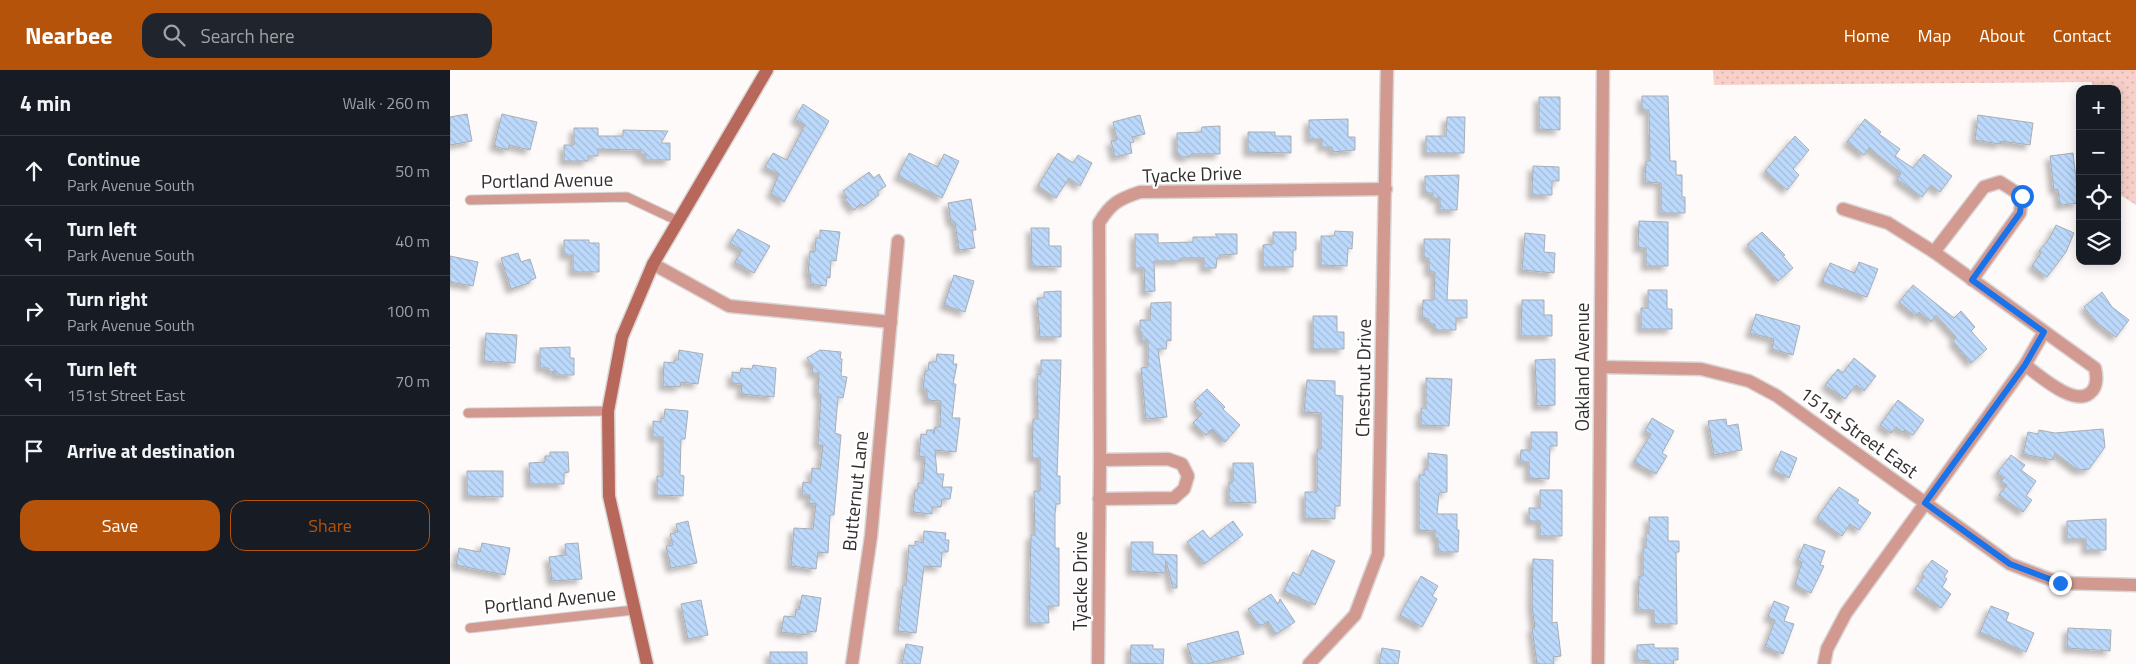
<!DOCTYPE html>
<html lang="en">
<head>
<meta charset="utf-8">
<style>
	:root { --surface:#171b24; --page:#20242c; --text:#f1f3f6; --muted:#9ea1a6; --line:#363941; --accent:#b45309 }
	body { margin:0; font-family:"Titillium Web",sans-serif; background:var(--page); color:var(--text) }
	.controls { position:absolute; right:15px; top:15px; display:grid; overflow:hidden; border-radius:10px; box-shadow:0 2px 12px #0003 }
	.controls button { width:45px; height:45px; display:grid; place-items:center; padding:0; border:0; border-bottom:1px solid var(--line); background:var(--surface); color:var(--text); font:25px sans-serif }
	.stop { position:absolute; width:15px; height:15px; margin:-11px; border:4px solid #1a73e8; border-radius:50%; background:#fff }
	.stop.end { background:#1a73e8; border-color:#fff; box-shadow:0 1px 5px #0008 }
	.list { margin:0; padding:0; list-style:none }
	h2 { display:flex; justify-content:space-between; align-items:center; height:65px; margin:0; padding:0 20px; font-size:21px }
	h2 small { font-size:16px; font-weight:400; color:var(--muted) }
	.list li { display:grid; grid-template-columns:32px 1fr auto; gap:15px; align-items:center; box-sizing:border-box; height:70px; padding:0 20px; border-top:1px solid var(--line) }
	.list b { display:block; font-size:19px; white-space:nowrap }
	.list p { margin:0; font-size:16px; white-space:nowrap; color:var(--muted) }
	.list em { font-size:16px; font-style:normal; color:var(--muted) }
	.actions { display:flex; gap:10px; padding:15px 20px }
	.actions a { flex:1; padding:11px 0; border:1px solid var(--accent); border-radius:15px; text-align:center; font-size:18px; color:var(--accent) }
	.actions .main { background:var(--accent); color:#fff }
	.icon { flex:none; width:28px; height:28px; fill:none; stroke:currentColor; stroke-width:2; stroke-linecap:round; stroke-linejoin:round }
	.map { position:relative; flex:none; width:1686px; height:594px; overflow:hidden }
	header { display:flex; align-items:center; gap:30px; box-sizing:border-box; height:70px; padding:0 25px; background:var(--accent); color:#fff }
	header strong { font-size:24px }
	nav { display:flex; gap:28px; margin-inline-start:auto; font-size:18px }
	.search { width:350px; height:45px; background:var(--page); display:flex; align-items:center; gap:12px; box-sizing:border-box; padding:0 18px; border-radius:15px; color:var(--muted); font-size:19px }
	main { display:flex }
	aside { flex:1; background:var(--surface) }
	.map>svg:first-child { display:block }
	.park { fill:url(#park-dots) }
	.building { fill:url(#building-back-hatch); stroke:#a8aeb4; filter:url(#shadow) }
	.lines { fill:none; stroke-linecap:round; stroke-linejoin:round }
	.lane-casing { stroke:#d9d5d4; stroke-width:11 }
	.street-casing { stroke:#d9d5d4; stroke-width:15 }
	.secondary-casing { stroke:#d9d5d4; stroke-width:15 }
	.lane { stroke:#d1998f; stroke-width:9 }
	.street { stroke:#d1998f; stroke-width:12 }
	.secondary { stroke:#b8675b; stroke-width:12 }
	.route { stroke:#1a73e8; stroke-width:6 }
	.labels { text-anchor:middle; stroke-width:4.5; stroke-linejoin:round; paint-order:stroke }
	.street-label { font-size:19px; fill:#332f2e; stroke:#fff }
</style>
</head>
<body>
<header>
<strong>Nearbee</strong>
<div class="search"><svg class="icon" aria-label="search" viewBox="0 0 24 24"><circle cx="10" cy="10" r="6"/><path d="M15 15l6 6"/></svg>Search here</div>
<nav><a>Home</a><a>Map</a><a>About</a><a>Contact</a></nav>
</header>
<main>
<aside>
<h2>4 min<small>Walk · 260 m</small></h2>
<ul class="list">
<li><svg class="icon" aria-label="ahead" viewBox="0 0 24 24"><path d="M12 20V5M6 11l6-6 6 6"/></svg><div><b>Continue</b><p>Park Avenue South</p></div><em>50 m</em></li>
<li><svg class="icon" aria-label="left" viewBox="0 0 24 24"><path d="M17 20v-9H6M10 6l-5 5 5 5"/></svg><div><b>Turn left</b><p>Park Avenue South</p></div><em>40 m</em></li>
<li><svg class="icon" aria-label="right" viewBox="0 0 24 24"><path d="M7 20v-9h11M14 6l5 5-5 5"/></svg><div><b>Turn right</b><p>Park Avenue South</p></div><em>100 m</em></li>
<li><svg class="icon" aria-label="left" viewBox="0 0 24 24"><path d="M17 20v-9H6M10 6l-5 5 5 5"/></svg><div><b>Turn left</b><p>151st Street East</p></div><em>70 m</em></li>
<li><svg class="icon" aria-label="arrive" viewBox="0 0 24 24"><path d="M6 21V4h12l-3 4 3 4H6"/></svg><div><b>Arrive at destination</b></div></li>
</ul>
<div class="actions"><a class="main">Save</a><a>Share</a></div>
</aside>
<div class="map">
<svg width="1686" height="594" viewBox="0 0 1686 594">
	<defs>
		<pattern id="park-dots" width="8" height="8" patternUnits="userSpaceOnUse" patternTransform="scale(1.25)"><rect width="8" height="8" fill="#f8d0c9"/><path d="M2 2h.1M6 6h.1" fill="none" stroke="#d5b3ad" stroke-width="1.8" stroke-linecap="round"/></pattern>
		<pattern id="building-back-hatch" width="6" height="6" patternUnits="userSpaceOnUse" patternTransform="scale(1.25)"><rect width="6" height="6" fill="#bcd9fc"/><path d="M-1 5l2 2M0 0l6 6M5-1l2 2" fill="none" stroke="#a2bbd8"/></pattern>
		<filter id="shadow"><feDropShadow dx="-4.5" dy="4.5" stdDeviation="2.5" flood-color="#0004"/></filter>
	</defs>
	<rect width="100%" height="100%" fill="#fefaf9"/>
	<path class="park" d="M1263,0H1686V135L1667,123V19H1643L1642,12L1264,15Z"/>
	<g class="building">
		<path d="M1192,26H1218L1220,91H1226V105H1232V127H1235V143H1211V113L1195,112L1196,91H1200L1199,40H1192Z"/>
		<path d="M1089,27H1110V60L1089,59Z"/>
		<path d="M353,34L379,51L334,132L321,123L329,104L315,97L323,83L337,90L355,55L345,49Z"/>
		<path d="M17,44L22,71L0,75V47Z"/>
		<path d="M52,44L87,52L80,80L59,75L58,80L44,76Z"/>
		<path d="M690,45L695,64L682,67L684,72L680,73L682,83L665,87L661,71L667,70L663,52Z"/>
		<path d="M1528,45L1583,53L1580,75L1551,71L1550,74L1525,70Z"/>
		<path d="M997,47H1015L1014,83H976V66H996Z"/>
		<path d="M898,49V67H905V80L882,82V77H872V69H859V50Z"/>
		<path d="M1415,49L1431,62L1429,64L1450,79L1445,86L1463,98L1474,84L1502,106L1490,122L1481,115L1472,127L1447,109L1451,103L1419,78L1414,85L1397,72Z"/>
		<path d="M770,56V84H741L739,87H732L727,83V63L751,62L752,57Z"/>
		<path d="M124,58H148V66H173V60L218,61L211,73H220V90H196V84H191V80L148,79V86H138V91H114V75H124Z"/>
		<path d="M798,62H825V66H841V83L798,82Z"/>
		<path d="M1345,66L1359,80L1343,99L1349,105L1337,120L1315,101Z"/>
		<path d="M459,83L488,97L494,84L509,91L492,128L448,106Z"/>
		<path d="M608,83L623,93L628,85L642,93L630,116L619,108L606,128L588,116Z"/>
		<path d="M1623,83L1629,133L1610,135L1608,119L1604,120L1600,86Z"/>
		<path d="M1083,96L1109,97V111H1102V125H1082Z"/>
		<path d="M419,102L424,108L429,104L436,116L427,122L429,125L414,136L411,133L404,140L395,129L397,127L393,121Z"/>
		<path d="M1009,105L1007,140H990V128H983V123H975V106Z"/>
		<path d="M521,129L526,160H522L525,178L509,180L505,152H501L498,133Z"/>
		<path d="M1189,151L1218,152V196H1196V178H1188Z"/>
		<path d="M1606,155L1624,163L1616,182L1597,207L1582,196L1591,183L1589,181L1599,169Z"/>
		<path d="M581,158H599V176H611V197L582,196Z"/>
		<path d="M288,159L320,176L304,203L285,192L292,180L280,173Z"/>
		<path d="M370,160L390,162L386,191L381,190L380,208L377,207L376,216L360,214L361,205L358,204L360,181L365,182L366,168H370Z"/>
		<path d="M885,161L903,162L902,179L898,178L897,196L871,195V166H884Z"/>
		<path d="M823,162H846V180H843V197H813V175L823,174Z"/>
		<path d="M1312,162L1335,185L1333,186L1343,198L1328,211L1297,175Z"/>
		<path d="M1075,163L1095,165L1094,182L1105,183L1104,203L1072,200Z"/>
		<path d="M685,164H708V173L743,172V167H768L765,164H787V184L770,185V188H767L766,198H754V188H731V191H704L705,221L695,222L694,198H685Z"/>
		<path d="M974,169H1000L997,230H1017V248H1006V260H985V254H979V249L972,248L973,230H984L985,202H979V188H974Z"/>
		<path d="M114,170H139V173H149V202H123V185H114Z"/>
		<path d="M68,183L71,192L80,189L86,208L79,211V213L61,219L51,188Z"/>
		<path d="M0,186L28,192L23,216L0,212Z"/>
		<path d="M1409,192L1428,199L1417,227L1372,212L1380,193L1405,203Z"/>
		<path d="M504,205L524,211L515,242L494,235Z"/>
		<path d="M1463,215L1504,248L1511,241L1525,257L1521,261L1537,279L1521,293L1503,271L1506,267L1486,245L1481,252L1469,242L1466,246L1449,232Z"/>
		<path d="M1198,220H1217V239H1222V259H1191V238H1198Z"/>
		<path d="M611,221V267H590L587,228H594V222Z"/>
		<path d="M1652,222L1662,237L1679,250L1666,267L1646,252L1634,237Z"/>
		<path d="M1072,230H1094V245H1102V266H1071Z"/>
		<path d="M721,232V271L717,270L716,279H708L717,347L696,349L691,298L698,297V270H692V262H690V250H700L701,233Z"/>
		<path d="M1306,244L1350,256L1343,285L1322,279L1324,269L1300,263Z"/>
		<path d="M863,246H887V262H894V279H863Z"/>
		<path d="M36,263L67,265L65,293L34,291Z"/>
		<path d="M120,277V288H124V305H106V301L99,302V298H90V278Z"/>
		<path d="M229,280L253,284L248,314L231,312L230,317L213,316L214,292L224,293V290H228Z"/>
		<path d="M370,280L391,282L390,289H392L391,306L397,307L393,328L388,327L385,363L391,365L384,445H380L378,483L368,482L366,499L341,496L344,458L363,459L366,434L359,433L360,425H352L353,412L361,413L362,398L370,399L373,375H368L371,324H368L369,303H362L363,296L357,288Z"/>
		<path d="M487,284L504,285L503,294H507L503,314H506L502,348H510L506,382L485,380L487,404H494L492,417H502L500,429H492L491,437H482V444L463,442L465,420H468V413H473L475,387L469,386L471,364L476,365L477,360H484V364L485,357H490L491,331L477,330V320H473L475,301H478L479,292H486Z"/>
		<path d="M1404,288L1426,306L1414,321L1406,315L1395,329L1375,315L1388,299L1393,303Z"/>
		<path d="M1105,289V335L1087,336L1085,290Z"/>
		<path d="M591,290H611L607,406H610V434H606L605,444V478H609V536H598L599,553H579L581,465H585L584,421H590V388H582L583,349H588L587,304H591Z"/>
		<path d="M303,295L326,298L324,327L291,324L292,314L282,313V302L290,303L291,298L302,299Z"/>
		<path d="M976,308L1002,309L999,356L971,355V338H976Z"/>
		<path d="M857,310L885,311V325L893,326L890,436H885V449L855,448V422H867V379H871V343L854,342Z"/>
		<path d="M757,319L775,337L773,339L790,355L775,372L762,359L756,365L743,353L752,344L745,338L748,335L744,332Z"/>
		<path d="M1448,330L1474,350L1463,365L1455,360L1453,362L1446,357L1441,363L1430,355Z"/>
		<path d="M215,339L238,341L235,369H231L230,405L234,406L233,426L207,425V406H213V367H203V351L211,352V348H214Z"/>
		<path d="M1202,348L1224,361L1212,383L1217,386L1206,404L1184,392L1201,364L1195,361Z"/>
		<path d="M1276,349L1277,356L1288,354L1292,380L1264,385L1258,351Z"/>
		<path d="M1653,359L1655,377L1639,399L1628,400L1605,383L1603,390L1573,384L1578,362L1588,364L1589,360L1605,363Z"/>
		<path d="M1081,362H1107V376H1100L1099,409L1079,408V392H1070L1071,380H1081Z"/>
		<path d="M1331,381L1347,388L1339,408L1323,400Z"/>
		<path d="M100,382H118L119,402L114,403V414H80L79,393L95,392V386H100Z"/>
		<path d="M978,383L997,385V422L989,423L987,444H1007V460H1009L1008,482H988V468H985V461L969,460V405H974V399H978Z"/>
		<path d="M1561,385L1575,395L1571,400L1586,411L1576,426L1582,430L1573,442L1549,425L1557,415L1551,411L1554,408L1547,403Z"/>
		<path d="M783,393H803L806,433L779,432V412H783Z"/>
		<path d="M17,401H53V427L17,426Z"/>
		<path d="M1389,417L1409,430L1407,433L1421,443L1409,460L1400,454L1392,466L1367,448Z"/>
		<path d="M1090,420H1112V466H1090V451H1079V438H1090Z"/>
		<path d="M1199,447H1218V471H1229V482H1226L1227,554H1204V540H1188L1189,506H1193V478H1196V463H1199Z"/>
		<path d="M1656,449V480H1636V469H1617V451Z"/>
		<path d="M238,451L247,493L221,498L216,476L223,475L220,464L228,462L226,454Z"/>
		<path d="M783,451L793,465L754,494L737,472L753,460L760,469Z"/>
		<path d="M474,461L496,463L495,470H499L498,482H492L491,497L474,496L466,563L448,561L453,515H456L459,475L465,476V471L473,473Z"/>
		<path d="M681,472H703V484L727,485V518H723L716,491L715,503L681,501Z"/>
		<path d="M32,473L60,478L55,505L6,495L9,478L30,482Z"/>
		<path d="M128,473L132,509L102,511L99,487L116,485L115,474Z"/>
		<path d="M1354,474L1375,481L1370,495L1374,496L1361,523L1345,515L1352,492L1348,490Z"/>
		<path d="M862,480L885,491L865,535L834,521L843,502L850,506Z"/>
		<path d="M1083,489L1103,490L1102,553L1107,552L1111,586L1103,587L1104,594H1087L1082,558L1085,557L1082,535Z"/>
		<path d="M1482,490L1498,501L1494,507L1497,509L1492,517L1501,524L1491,538L1465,519L1474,507L1472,504Z"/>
		<path d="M971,506L988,516L982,526L987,529L972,557L950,545Z"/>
		<path d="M821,524L828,534L830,529L845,552L826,564L818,551L813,555H808L798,539Z"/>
		<path d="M352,525L371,528L366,562L357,561V565L331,562L334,546L345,547L346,539L349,540Z"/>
		<path d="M251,530L258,565L238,569L231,534Z"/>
		<path d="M1324,531L1339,537L1334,551L1344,554L1333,584L1315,577L1325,550L1318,547Z"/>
		<path d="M1541,536L1559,543L1556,551L1584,563L1576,582L1530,562Z"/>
		<path d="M1618,558L1661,560L1660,581L1617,578Z"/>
		<path d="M788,561L794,584L757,594H743L737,574Z"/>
		<path d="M456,574L473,577L470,594H452Z"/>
		<path d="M1204,574V578H1228V590H1223L1224,594H1199V590L1187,591V575Z"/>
		<path d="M681,575H703V579H714L713,594L680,593Z"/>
		<path d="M932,578L950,581L948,594H929Z"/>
		<rect x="320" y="582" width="37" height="12"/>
	</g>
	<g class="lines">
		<g class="lane-casing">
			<g id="lane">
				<path d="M20,130L177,127L228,151"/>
				<path d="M18,343L158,341"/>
				<path d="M20,558L184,540"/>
			</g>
		</g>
		<g class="street-casing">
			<g id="street">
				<path d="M1393,139L1438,153L1484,182L1645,298C1647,307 1648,317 1640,323C1624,337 1589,305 1575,295"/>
				<path d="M1484,182L1534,117L1550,112L1572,126L1570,143L1522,210"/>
				<path d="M203,194L279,236L441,252"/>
				<path d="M1151,297L1251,299L1299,311L1327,326L1560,494L1610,513L1686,515"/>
				<path d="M649,429L724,428L734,419L738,406L732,394L718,389L650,390"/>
				<path d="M402,594L421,466L448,171"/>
				<path d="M648,594L650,390L649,153C661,133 669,129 690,122L936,119"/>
				<path d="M859,594L905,545L928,484L937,0"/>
				<path d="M1148,594L1153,0"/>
				<path d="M1374,594L1377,579L1396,543L1575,295L1594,262"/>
			</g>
		</g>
		<g class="secondary-casing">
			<path id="secondary" d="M197,594L159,426L158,341L172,267L203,194L317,0"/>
		</g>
		<use href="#lane" class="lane"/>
		<use href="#street" class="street"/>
		<use href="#secondary" class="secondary"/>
	</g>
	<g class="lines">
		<path class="route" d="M1572,126L1570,143L1522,210L1594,262L1575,295L1475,433L1560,494L1610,513"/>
	</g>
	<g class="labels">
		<g class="street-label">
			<text transform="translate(742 104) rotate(-2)" y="7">Tyacke Drive</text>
			<text transform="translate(97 110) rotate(-1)" y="7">Portland Avenue</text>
			<text transform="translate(1132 297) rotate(-90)" y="7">Oakland Avenue</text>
			<text transform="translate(913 308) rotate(-89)" y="7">Chestnut Drive</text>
			<text transform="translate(1409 362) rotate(36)" y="7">151st Street East</text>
			<text transform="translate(405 421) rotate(-84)" y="7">Butternut Lane</text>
			<text transform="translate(630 511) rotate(-90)" y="7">Tyacke Drive</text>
			<text transform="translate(100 530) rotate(-6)" y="7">Portland Avenue</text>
		</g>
	</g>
</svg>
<div class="controls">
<button>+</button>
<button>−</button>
<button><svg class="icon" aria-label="locate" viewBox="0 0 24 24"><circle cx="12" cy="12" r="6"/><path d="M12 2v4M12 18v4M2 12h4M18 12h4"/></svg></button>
<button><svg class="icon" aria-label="layers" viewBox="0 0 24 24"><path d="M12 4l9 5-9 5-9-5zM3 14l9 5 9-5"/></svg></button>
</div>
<div class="stop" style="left:1572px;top:126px"></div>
<div class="stop end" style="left:1610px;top:513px"></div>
</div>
</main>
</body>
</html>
